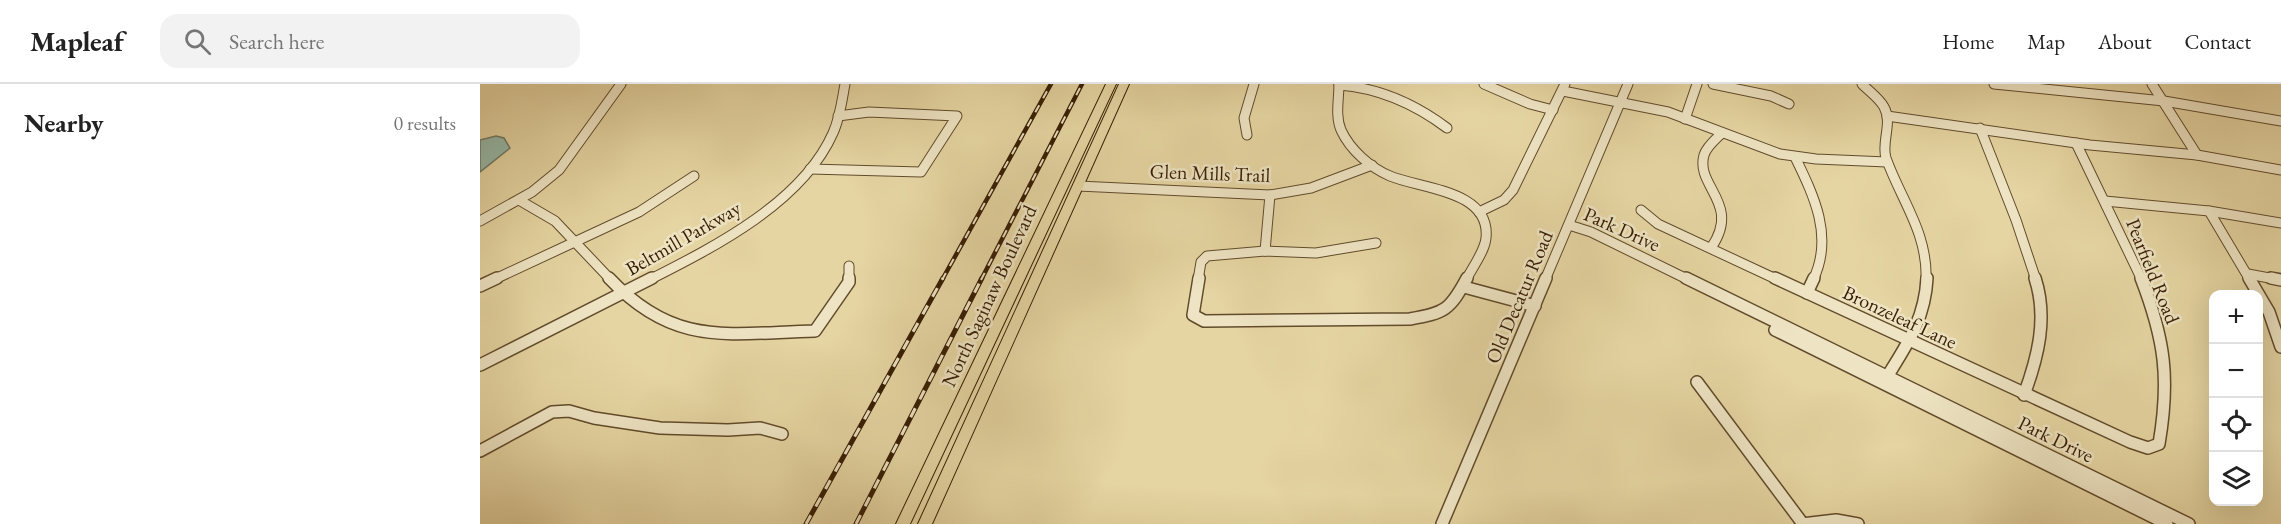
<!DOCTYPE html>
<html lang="en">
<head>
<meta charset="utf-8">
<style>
	:root { --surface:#fff; --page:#f2f2f2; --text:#222; --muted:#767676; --line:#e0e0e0 }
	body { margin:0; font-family:"EB Garamond",serif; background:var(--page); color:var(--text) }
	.controls { position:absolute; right:18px; bottom:18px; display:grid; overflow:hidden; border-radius:12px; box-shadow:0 6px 24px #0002 }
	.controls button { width:54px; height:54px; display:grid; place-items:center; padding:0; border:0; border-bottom:2px solid var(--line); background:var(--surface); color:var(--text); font:30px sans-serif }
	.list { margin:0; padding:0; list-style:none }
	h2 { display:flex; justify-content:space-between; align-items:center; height:78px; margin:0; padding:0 24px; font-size:26px }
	h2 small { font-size:20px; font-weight:400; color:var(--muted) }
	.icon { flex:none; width:33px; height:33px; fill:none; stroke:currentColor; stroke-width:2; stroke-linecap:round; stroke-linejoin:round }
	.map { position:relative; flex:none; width:1801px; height:440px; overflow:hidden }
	header { display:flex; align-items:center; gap:36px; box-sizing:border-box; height:84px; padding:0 30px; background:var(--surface); border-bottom:2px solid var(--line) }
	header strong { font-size:28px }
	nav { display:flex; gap:33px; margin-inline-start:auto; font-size:21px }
	.search { width:420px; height:54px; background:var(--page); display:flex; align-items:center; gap:15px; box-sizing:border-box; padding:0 21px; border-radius:18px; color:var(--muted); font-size:22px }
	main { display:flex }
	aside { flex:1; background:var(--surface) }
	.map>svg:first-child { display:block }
	.water { fill:#96b8a9; stroke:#707a67; stroke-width:1.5 }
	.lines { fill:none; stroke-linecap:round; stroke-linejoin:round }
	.minor-far1-casing { stroke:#624b2b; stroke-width:11 }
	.minor-casing { stroke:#624b2b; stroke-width:14 }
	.major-casing { stroke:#371d03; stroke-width:2 }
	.minor-far1 { stroke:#eee4c3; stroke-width:9 }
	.minor { stroke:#eee4c3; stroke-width:11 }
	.major { fill:#e5d5a2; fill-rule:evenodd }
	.rail-far1-casing { stroke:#371d03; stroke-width:4.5 }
	.rail-casing { stroke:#371d03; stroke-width:5 }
	.rail-far1 { stroke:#eee4c3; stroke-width:2; stroke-dasharray:8; stroke-linecap:butt }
	.rail { stroke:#eee4c3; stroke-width:3; stroke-dasharray:10; stroke-linecap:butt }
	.labels { text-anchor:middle; stroke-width:5; stroke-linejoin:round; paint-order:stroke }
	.street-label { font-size:20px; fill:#371d03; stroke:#eee4c3 }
</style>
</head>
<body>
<header>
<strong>Mapleaf</strong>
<div class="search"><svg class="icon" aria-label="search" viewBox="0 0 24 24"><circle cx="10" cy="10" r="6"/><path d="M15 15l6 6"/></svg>Search here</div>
<nav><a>Home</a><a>Map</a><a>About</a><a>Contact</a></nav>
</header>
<main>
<aside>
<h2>Nearby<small>0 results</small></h2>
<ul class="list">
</ul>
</aside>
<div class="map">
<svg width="1801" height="440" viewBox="0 0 1801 440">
	<rect width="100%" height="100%" fill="#e5d5a2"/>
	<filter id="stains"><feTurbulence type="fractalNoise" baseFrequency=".00333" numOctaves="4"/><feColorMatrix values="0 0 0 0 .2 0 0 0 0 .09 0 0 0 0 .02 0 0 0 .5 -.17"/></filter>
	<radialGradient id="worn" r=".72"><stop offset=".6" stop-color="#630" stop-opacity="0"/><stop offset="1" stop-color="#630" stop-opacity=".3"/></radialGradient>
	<path class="water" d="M16,52L24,54L30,64L0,88V56Z"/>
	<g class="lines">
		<g class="minor-far1-casing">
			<g id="minor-far1">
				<path d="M859,0C859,15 855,32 861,46C870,66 891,84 910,92C941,105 1011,106 1006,154C1005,167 992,184 986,196"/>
				<path d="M1004,0L1050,20L1073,26"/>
				<path d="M1233,0L1291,12L1309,20"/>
				<path d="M1382,0C1389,7 1400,15 1404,23C1413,39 1401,58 1406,74C1421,116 1448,149 1446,196"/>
				<path d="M1514,0L1684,17L1801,37"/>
				<path d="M1672,0L1717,71"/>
				<path d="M859,1C900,4 935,20 967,44"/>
				<path d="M1083,7L1188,28L1300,70L1336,75L1407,78"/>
				<path d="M1407,32L1610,61L1717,71L1801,86"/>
				<path d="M1205,35L1217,0"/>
				<path d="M1500,44L1536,136L1556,196"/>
				<path d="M767,51L764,34L774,0"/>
				<path d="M1596,59L1662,196"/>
				<path d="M1315,73C1334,112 1354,153 1333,196"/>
				<path d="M330,85L441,88L477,32L389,28L358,32"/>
				<path d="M598,102L790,111L831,104L892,81"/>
				<path d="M39,116L75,137L131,196"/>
				<path d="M1625,117L1729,127L1801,139"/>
				<path d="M1161,126L1178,140L1298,196"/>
				<path d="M1729,127L1770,196"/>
				<path d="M999,128L1024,116L1033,106L1085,0"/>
				<path d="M0,137L52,108L79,86L141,0"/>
				<path d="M1089,141L1111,148L1209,196"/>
				<path d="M1231,164C1262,119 1215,103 1224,71C1227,62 1236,55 1242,49"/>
				<path d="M785,167L790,111"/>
				<path d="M369,182V196"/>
				<path d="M1768,190L1800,196"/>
				<path d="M13,196L159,128L214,92"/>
				<path d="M169,196C234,163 322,119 353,49C360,34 362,16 365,0"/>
				<path d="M718,196L721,178L727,172L785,167L836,169L896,159"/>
				<path d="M1065,196L1148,0"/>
			</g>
		</g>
		<g class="minor-casing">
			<g id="minor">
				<path d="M129,194C195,264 248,249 335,247L369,198V194"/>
				<path d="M719,194L713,231L724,237L930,235C965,229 970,226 987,194"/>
				<path d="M1206,194L1709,440"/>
				<path d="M1295,194L1650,358L1668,364L1679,360C1690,295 1685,256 1661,194"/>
				<path d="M1769,194L1789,228L1801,263"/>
				<path d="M1791,194L1801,196"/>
				<path d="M0,202L17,194"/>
				<path d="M984,203L1055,222"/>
				<path d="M1327,209L1334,194"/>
				<path d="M1295,246L1687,440"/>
				<path d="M0,281L172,194"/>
				<path d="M1405,296C1426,262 1445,236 1447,194"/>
				<path d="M1217,298L1323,440"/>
				<path d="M1544,311C1558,273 1568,234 1555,194"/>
				<path d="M0,367L72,328L89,327L114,334L180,344L248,346L280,344L302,350"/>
				<path d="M962,440L1066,194"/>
				<path d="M1322,440L1356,436L1378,440"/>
			</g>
		</g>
		<g class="major-casing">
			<g id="major">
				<path d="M626,0H636L430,440H416Z"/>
				<path d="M639,0H649L452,440H438Z"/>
			</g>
		</g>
		<use href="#minor-far1" class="minor-far1"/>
		<use href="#minor" class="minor"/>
		<use href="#major" class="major"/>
		<g class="rail-far1-casing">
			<g id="rail-far1">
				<path d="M462,196L571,0"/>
				<path d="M501,196L602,0"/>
			</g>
		</g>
		<g class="rail-casing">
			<g id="rail">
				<path d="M326,440L463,194"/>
				<path d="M376,440L502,194"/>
			</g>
		</g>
		<use href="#rail-far1" class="rail-far1"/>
		<use href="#rail" class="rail"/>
	</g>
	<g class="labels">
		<g class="street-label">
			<text transform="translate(730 89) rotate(2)" y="7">Glen Mills Trail</text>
			<text transform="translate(1142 145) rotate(24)" y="7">Park Drive</text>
			<text transform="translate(203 154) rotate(-30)" y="7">Beltmill Parkway</text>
			<text transform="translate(1673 187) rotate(68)" y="7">Pearfield Road</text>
			<text transform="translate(509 212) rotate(-65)" y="7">North Saginaw Boulevard</text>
			<text transform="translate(1039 213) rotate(-67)" y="7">Old Decatur Road</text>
			<text transform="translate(1420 233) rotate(25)" y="7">Bronzeleaf Lane</text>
			<text transform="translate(1576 355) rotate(26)" y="7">Park Drive</text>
		</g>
	</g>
	<rect width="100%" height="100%" filter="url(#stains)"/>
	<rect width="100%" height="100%" fill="url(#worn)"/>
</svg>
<div class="controls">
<button>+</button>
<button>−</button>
<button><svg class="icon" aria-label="locate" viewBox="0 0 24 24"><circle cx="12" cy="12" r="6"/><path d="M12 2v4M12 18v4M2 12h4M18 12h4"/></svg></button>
<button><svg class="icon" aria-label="layers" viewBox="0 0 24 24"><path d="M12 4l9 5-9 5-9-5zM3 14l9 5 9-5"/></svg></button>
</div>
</div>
</main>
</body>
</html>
